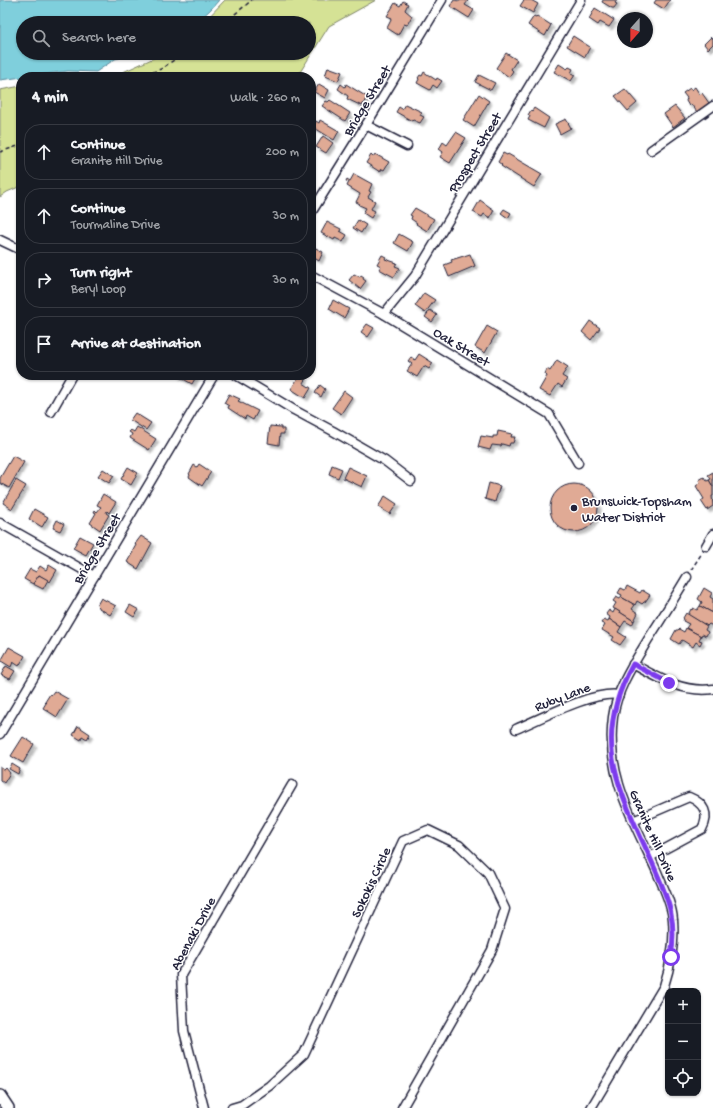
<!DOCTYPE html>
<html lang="en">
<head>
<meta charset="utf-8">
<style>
	:root { --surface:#171b24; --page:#20242c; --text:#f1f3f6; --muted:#9ea1a6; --line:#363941 }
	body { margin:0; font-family:"Gochi Hand",sans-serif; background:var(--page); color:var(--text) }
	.controls { position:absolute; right:12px; bottom:12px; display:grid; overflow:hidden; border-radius:8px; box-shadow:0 1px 3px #0004 }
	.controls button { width:36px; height:36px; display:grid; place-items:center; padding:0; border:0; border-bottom:1px solid var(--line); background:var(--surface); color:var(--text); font:20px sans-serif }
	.compass { position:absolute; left:617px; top:12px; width:36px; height:36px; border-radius:50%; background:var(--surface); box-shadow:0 1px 3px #0004; rotate:201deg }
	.stop { position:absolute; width:12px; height:12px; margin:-9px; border:3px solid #7c3aed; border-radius:50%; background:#fff }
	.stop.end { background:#7c3aed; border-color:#fff; box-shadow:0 1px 4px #0008 }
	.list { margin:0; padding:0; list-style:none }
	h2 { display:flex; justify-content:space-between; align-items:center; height:52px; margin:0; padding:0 16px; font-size:17px }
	h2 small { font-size:13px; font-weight:400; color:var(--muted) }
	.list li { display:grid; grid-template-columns:26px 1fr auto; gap:12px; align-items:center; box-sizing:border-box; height:56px; margin:0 8px 8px; padding:0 8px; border:1px solid var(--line); border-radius:16px }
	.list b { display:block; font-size:15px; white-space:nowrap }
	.list p { margin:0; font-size:13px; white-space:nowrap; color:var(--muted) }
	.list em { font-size:13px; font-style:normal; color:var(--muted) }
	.icon { flex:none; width:22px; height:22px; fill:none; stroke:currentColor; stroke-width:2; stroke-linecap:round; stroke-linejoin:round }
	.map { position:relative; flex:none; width:713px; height:1108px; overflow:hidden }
	.search { position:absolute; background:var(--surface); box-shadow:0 1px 3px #0004; left:16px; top:16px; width:300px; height:44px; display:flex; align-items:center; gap:10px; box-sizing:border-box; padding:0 14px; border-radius:22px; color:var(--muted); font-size:15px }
	.panel { position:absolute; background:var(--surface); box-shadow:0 1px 3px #0004; left:16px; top:72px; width:300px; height:308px; border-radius:16px }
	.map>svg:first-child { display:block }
	.green { fill:#d5e295; stroke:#7c8268 }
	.water { fill:#7fcfdc; stroke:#5a8a9c }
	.building { fill:#e0aa95; stroke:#22223b; filter:url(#shadow) }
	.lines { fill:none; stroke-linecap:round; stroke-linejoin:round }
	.street-casing { stroke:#22223b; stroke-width:11 }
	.secondary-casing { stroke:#22223b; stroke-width:14 }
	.path { stroke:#22223b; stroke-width:1.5; stroke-dasharray:4 3; stroke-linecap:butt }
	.street { stroke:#fff; stroke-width:8 }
	.secondary { stroke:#fff; stroke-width:11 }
	.route { stroke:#7c3aed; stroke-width:5 }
	.poi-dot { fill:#22223b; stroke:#fff; stroke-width:1.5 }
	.labels { text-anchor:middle; stroke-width:3; stroke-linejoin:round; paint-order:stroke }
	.street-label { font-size:14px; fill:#22223b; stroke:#fff }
	.poi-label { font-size:14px; fill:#22223b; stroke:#fff; text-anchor:start }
</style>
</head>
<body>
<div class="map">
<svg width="713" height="1108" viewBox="0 0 713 1108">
	<defs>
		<filter id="shadow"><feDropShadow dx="3" dy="3" stdDeviation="1" flood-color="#0004"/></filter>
	</defs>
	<rect width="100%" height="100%" fill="#fff"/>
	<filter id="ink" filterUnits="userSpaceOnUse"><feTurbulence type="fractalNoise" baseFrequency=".025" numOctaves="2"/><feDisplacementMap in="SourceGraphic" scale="8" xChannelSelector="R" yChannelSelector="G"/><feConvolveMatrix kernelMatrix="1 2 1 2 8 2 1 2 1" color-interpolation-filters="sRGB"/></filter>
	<g filter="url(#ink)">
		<g class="green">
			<path d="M225,0H376L329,26L297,77H112L165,53H309V23H203Z"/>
			<path d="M21,86V186L7,192L0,197V90Z"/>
		</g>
		<path class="water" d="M0,0H219L211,9L196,23H23V53H137L115,59L96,72L68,71L0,80Z"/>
		<g class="building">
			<path d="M454,0L460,1V0H465L468,1L465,5L474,10L469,18L450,6Z"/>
			<path d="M524,0H531L538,4L533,13L520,6Z"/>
			<path d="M603,0H617L615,3L617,4L614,8H612L602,2Z"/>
			<path d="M656,0H670L664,9L654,3Z"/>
			<path d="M403,1L408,4L405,10L412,16L407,25L404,24L398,35L387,28L392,18L387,16L395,3L400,6Z"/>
			<path d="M595,8L614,20L609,27L600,22L598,25L589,19Z"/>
			<path d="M534,16L536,17L537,16L551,25L545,36L528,25Z"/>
			<path d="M573,36L590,47L585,57L567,46Z"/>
			<path d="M711,37L713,39V44L708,49L704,44Z"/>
			<path d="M506,53L517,60L511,69L513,71L509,77L496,68Z"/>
			<path d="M559,64L567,69L569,67L573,69L571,73L575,75L571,81L554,72Z"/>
			<path d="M328,67L342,72L338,81L325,76Z"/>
			<path d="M424,72L436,80L437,78L442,81L437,88L433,85L430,90L417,83L419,79L418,78L420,75L422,76Z"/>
			<path d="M479,75L495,83L491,90L475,82Z"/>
			<path d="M319,84L329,90L325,98L314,92Z"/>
			<path d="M341,84L345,87L346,84L367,97L362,106L347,99L348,96L338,89Z"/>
			<path d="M695,87L700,95L702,93L709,103L697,112L691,104L689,106L686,101L687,98L683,93L690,88L691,90Z"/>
			<path d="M625,89L637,103L628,111L615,96Z"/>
			<path d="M479,94L489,101L474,127L463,120Z"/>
			<path d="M330,100L350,113L345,121L322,106L326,101L328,102Z"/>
			<path d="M405,104L422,112L420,115L424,117L420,123L413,120L412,121L396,112L399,107L402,109Z"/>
			<path d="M675,106L685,118L673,127L664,114Z"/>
			<path d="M534,108L549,118L544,128L528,120L530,116L528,115L531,110L532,111Z"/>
			<path d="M566,119L571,128L560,134L555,124Z"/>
			<path d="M320,120L339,131L334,140L313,127L316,121L319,123Z"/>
			<path d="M456,132L466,138L450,163L440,157L443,152L439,149L443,142L447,145Z"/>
			<path d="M323,136L333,143L326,153L316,147Z"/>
			<path d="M503,153L507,155L508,154L542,174L534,187L501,166L502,165L498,162Z"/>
			<path d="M375,154L389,162L384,170L382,169L380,172L366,163L371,155L373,157Z"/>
			<path d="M354,174L372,184L369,191L371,192L368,197L375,201L371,209L375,211L371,218L363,213L366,208L359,205L360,204L356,202L360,194L347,186L349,182L346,181L347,179L350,181Z"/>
			<path d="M480,200L494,210L490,218L484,214L482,217L473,212Z"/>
			<path d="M415,208L434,219L427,231L416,224L417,223L411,219L412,216L410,215Z"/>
			<path d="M504,209L511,213L508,218L501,213Z"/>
			<path d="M358,220L366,225L361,233L353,228Z"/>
			<path d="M327,222L341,229L340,231L347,235L343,242L335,238L334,240L321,233Z"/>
			<path d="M399,234L413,242L408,251L394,243Z"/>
			<path d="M312,246L323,252L319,261L311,256Z"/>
			<path d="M470,254L475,266L449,277L444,265L452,262L451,260Z"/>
			<path d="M382,255L386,257L385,259L397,263L395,266L400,268L394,277L379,269L381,266L377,264Z"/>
			<path d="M354,274L360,277L361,275L364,277L363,279L366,281L360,289L349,280Z"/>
			<path d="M424,293L435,300L425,313L415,306Z"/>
			<path d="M333,300L349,309L344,318L329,309Z"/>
			<path d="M430,310L437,315L432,322L425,317Z"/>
			<path d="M590,321L600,328L591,340L582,332Z"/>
			<path d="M367,324L374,328L368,337L361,332Z"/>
			<path d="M487,326L497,332L485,353L475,347Z"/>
			<path d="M419,354L433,363L429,369L424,366L417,377L407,371L412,364L408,361L411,357L415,360Z"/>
			<path d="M557,360L568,367L562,376L567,379L562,387L558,384L550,396L539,390L547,376L545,374L547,369L550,371Z"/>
			<path d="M176,375H197L192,384Z"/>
			<path d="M300,375L306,378L303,383L311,388L305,398L291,389Z"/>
			<path d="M320,385L325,389L321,397L315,393Z"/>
			<path d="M344,391L352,397L341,414L332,408Z"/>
			<path d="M229,394L240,399L238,401L258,411L253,420L246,416L245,419L228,408L229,406L224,403Z"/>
			<path d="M135,413L151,423L146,430L130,420Z"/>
			<path d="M270,426L281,427V429H284V434H280L279,445L268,443Z"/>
			<path d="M137,427L156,439L149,450L130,438L132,434L129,432L131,430L134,432Z"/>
			<path d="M498,431L512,434L511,437H515L513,443H510L509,446L502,444L501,446L492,445L490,450L478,447L481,436L493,438V436H497Z"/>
			<path d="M13,456L24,462L9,488L0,483V478Z"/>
			<path d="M199,464L211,472L202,486L189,477L190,475L189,474L194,465L197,467Z"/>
			<path d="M332,465L342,469L338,478L329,474Z"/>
			<path d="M128,467L138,473L131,485L121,479Z"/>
			<path d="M348,467L367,476L362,487L343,478Z"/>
			<path d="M103,469L114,476L109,483L98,476Z"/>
			<path d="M713,472V487L709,480L711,479L708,475Z"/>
			<path d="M704,477L707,481L709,480L713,487V496H712L713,506L707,510L701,501L704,499L696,486L700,483L699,480Z"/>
			<path d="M16,480L26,486L12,509L3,503Z"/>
			<path d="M489,483L500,486L495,502L485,499Z"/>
			<circle cx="574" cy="508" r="24"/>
			<path d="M103,494L116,502L109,513L107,511L106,513L109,515L100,530L90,523L96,513L94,512L95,510L97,512L101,507L97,505Z"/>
			<path d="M385,496L397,504L390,514L378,507Z"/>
			<path d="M34,509L48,517L42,527L29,519Z"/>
			<path d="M57,520L64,524L60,531L53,528Z"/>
			<path d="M80,536L93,543L86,555L73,548Z"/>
			<path d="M141,536L152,543L138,569L127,562L133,552H132L136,545L135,544Z"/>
			<path d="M49,565L57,570L50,582L39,575L33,584L24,579L30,569L36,572L40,566L46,570Z"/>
			<path d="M39,575L48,580L43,589L33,584Z"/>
			<path d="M627,586L640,593L642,590L650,595L645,602H644L642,604L637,601L635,605L621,597L622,595L618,593L621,588L625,590Z"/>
			<path d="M704,588L712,593L710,597L713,599V613L700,606L702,602L698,599Z"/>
			<path d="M616,597L620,599L621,597L635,605L632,609L638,613L634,621L613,608L616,603L613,601Z"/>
			<path d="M101,598L116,606L110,615L99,608V607L97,605Z"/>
			<path d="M130,605L139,610L134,617L126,612Z"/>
			<path d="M700,606L713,613V626L709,624L707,626L688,615L691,609L692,610L693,608L697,610Z"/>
			<path d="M615,609L634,621L632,625L625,621L621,627L609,619L610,617L606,614L609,610L613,613Z"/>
			<path d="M686,613L707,626L705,630L708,632L706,636L702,634L701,636L686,628L689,624L683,621L684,619L683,618Z"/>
			<path d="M604,619L608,621L609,619L621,627L618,632L626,637L620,645L612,640L614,637L602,630L605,625L601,623Z"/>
			<path d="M686,628L701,636L699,640L702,641L700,645L696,642L693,647L682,640L679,644L671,639L676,630H678L679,629L684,632Z"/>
			<path d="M9,647L25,656L19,666L13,662L11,667L1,661Z"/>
			<path d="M6,666L15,671L10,679L1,675Z"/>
			<path d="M54,691L68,699L57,717L43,708L46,703L45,702L50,694L51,695Z"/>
			<path d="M78,726L90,734L87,739L82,736L81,740L73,735Z"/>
			<path d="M23,737L34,744L23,763L11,756Z"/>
			<path d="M12,764L20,769L18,774L9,769Z"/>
			<path d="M0,767L4,770L6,768L10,773L4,783L0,780Z"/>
		</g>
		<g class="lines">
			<g class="street-casing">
				<g id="street">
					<path d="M366,125L407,146"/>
					<path d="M651,150L713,106"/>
					<path d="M311,213L366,125L442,0"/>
					<path d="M0,240L21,250"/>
					<path d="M311,275L384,314L549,414L578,463"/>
					<path d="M384,314L415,276L581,0"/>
					<path d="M236,375L294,410L333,431L385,461L411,481"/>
					<path d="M51,412L72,375"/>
					<path d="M0,523L94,576"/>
					<path d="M706,546L713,534"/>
					<path d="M633,664C658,678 683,693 713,689"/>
					<path d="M516,729C542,718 592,691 619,695"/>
					<path d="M0,734L214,375"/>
					<path d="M633,821L689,797C704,803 710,814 702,829L650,857"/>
					<path d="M204,1108L184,1031L181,975L292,785"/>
					<path d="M232,1108L242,1105L269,1086L304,1054L403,841L428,830L459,845L488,873L505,909L492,950L402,1108"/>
					<path d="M591,1108L664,986C671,964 675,943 673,920C672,904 663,887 657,872C634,821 605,776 613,717C617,688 634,663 649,638C662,618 675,597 687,577"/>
				</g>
			</g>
			<g class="secondary-casing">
				<path id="secondary" d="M0,1096L8,1108"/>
			</g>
			<g class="path">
				<path d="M224,23L252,0"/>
				<path d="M139,77L161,69L184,53"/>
				<path d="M0,152L21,145"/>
				<path d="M691,570L702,553"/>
			</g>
			<use href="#street" class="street"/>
			<use href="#secondary" class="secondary"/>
		</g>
	</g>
	<g class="lines" filter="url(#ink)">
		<path class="route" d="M669,683L633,664C588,745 622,793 655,869C669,901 677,921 671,957"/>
	</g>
	<circle class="poi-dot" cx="574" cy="508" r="4"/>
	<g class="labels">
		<g class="street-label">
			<text transform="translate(366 100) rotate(-59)" y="5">Bridge Street</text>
			<text transform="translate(474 152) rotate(-59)" y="5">Prospect Street</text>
			<text transform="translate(462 346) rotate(31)" y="5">Oak Street</text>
			<text transform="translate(96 548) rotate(-59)" y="5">Bridge Street</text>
			<text transform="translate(562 696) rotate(-21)" y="5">Ruby Lane</text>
			<text transform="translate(654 835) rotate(66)" y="5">Granite Hill Drive</text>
			<text transform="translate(370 882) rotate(-65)" y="5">Sokokis Circle</text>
			<text transform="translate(192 933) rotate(-62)" y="5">Abenaki Drive</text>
		</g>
		<g class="poi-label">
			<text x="582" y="505">Brunswick-Topsham<tspan x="582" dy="16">Water District</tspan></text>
		</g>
	</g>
</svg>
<div class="controls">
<button>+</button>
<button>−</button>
<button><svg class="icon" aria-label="locate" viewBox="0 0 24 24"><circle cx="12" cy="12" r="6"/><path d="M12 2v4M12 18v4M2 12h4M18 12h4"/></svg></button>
</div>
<svg class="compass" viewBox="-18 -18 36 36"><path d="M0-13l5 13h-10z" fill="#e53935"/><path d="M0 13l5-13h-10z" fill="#9ea1a6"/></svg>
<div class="stop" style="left:671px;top:957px"></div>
<div class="stop end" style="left:669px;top:683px"></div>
<div class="search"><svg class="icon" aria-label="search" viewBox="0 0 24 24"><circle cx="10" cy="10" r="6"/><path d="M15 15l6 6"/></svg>Search here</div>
<section class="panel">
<h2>4 min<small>Walk · 260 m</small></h2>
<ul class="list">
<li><svg class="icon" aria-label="ahead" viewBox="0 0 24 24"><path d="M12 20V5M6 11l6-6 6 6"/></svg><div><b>Continue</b><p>Granite Hill Drive</p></div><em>200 m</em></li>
<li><svg class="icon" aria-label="ahead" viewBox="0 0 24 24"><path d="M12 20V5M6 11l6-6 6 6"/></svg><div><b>Continue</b><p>Tourmaline Drive</p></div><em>30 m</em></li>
<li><svg class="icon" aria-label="right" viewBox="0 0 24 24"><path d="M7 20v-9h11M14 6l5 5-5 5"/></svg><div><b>Turn right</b><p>Beryl Loop</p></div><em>30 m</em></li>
<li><svg class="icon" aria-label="arrive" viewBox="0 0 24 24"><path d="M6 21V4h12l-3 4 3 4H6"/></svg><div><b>Arrive at destination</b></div></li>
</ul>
</section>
</div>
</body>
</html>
